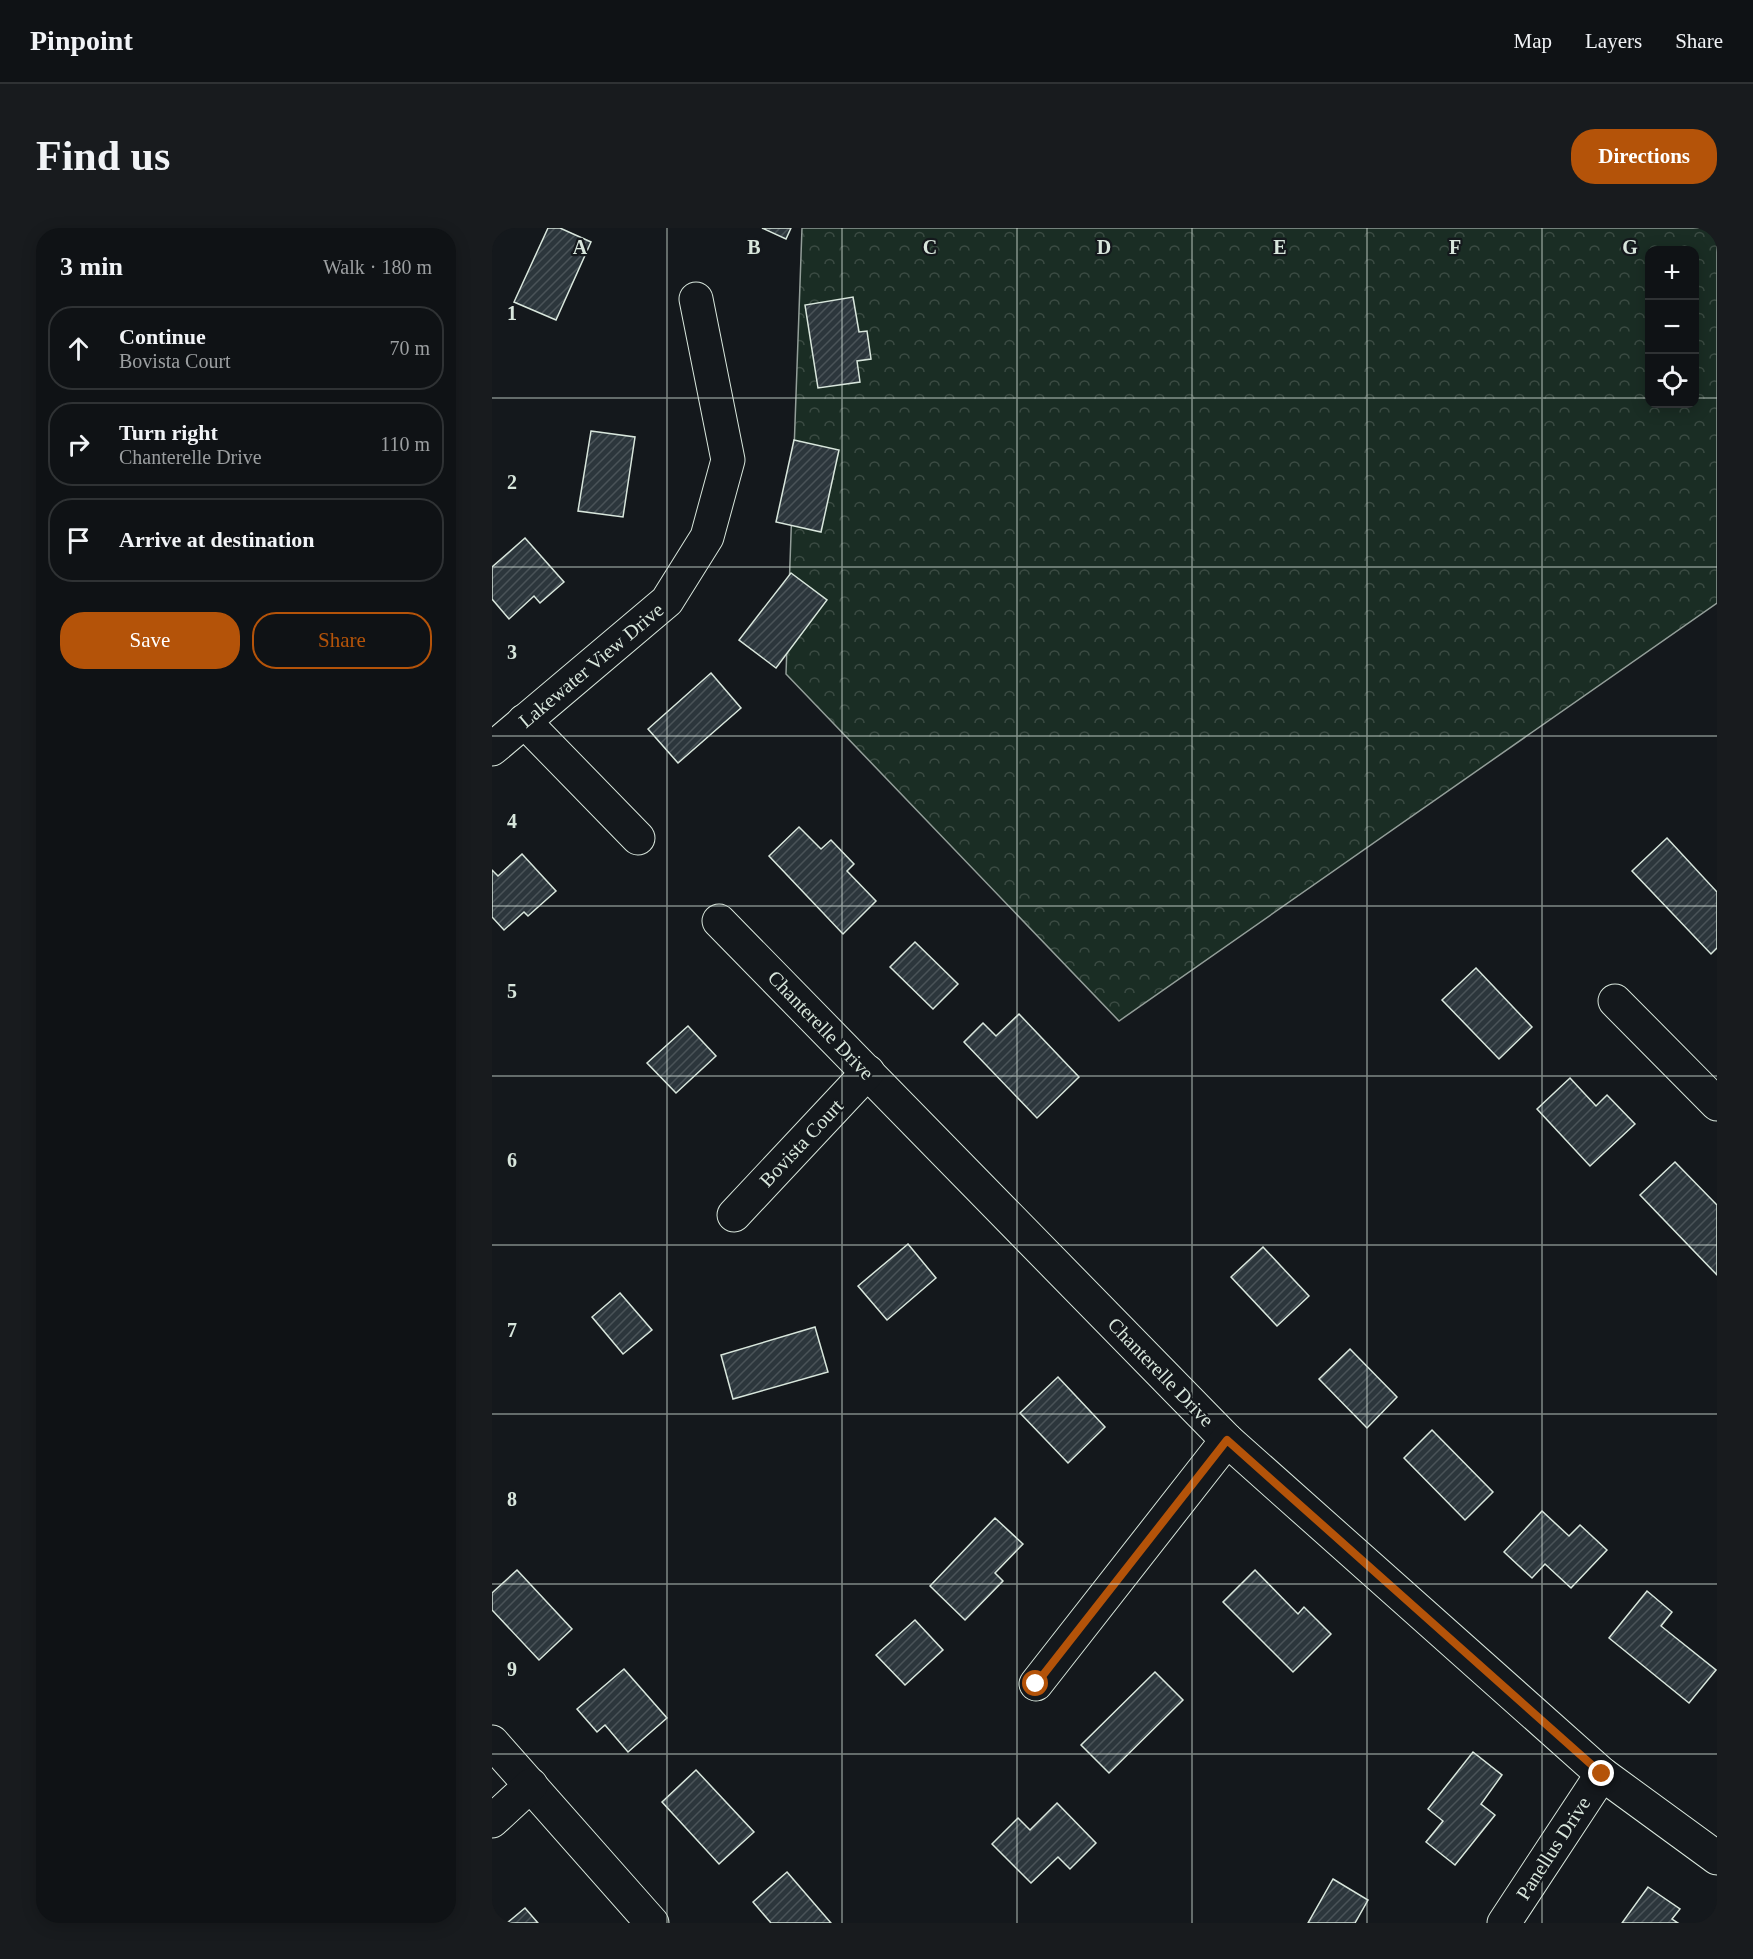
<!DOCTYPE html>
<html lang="en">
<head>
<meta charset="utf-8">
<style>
	:root { --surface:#0f1215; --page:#181b1e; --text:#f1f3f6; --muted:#9b9ea0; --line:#2f3234; --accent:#b45309 }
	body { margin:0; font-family:"Times New Roman",serif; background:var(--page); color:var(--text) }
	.controls { position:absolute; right:18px; top:18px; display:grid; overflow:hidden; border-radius:12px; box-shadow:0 3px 15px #0003 }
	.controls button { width:54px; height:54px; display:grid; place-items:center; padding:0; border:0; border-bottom:2px solid var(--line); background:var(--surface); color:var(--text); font:30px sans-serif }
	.stop { position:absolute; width:18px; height:18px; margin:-14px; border:4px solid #b45309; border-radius:50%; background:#fff }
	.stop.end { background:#b45309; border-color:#fff; box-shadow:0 2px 6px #0008 }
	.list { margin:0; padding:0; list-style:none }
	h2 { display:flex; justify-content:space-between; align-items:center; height:78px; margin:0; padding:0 24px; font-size:26px }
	h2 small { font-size:20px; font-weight:400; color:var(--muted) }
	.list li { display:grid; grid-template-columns:39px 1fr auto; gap:18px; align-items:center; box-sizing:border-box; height:84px; margin:0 12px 12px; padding:0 12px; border:2px solid var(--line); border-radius:24px }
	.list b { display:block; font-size:22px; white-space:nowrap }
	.list p { margin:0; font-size:20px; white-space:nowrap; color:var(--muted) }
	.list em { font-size:20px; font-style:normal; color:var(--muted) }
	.actions { display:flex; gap:12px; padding:18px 24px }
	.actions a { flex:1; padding:14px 0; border:2px solid var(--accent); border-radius:24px; text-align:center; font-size:21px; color:var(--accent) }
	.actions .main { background:var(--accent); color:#fff }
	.icon { flex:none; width:33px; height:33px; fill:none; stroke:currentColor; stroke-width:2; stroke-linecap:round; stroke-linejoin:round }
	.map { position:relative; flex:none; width:1225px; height:1695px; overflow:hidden; border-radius:24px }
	header { display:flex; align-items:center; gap:36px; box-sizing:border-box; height:84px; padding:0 30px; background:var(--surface); border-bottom:2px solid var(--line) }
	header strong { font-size:28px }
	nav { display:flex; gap:33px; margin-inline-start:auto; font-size:21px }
	.intro { display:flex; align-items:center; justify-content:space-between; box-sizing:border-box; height:144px; padding:0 36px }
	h1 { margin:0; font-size:42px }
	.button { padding:15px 27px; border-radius:24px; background:var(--accent); color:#fff; font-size:21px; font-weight:700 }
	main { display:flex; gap:36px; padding:0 36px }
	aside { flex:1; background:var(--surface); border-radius:24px; box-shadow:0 3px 15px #0003 }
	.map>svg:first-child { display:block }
	.forest { fill:url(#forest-crowns); stroke:#939e99; stroke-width:1.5; fill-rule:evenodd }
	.building { fill:url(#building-hatch); stroke:#d8e6dc; stroke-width:1.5 }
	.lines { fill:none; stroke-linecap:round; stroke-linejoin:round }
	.minor-casing { stroke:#d8e6dc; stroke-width:35 }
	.minor { stroke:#14181c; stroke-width:33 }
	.route { stroke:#b45309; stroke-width:8 }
	.grid { fill:none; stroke:#d8e6dc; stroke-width:1.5; stroke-opacity:0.55 }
	.labels { text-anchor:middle; stroke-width:4.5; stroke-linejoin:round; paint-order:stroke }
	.street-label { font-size:20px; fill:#d8e6dc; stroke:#14181c }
	.grid-label { font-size:20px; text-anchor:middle; font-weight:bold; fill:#d8e6dc; stroke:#14181c; stroke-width:4.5; stroke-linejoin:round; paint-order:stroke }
</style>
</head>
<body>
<header>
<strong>Pinpoint</strong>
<nav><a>Map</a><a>Layers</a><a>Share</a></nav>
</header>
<div class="intro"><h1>Find us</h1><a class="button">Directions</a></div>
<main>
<aside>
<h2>3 min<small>Walk · 180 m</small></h2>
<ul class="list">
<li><svg class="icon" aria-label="ahead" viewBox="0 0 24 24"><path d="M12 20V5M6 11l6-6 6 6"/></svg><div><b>Continue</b><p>Bovista Court</p></div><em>70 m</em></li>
<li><svg class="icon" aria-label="right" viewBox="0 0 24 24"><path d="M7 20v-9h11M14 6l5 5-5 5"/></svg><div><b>Turn right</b><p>Chanterelle Drive</p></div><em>110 m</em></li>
<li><svg class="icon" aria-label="arrive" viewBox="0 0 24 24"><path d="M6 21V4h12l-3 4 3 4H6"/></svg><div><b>Arrive at destination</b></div></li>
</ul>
<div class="actions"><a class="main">Save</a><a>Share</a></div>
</aside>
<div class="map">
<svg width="1225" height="1695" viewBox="0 0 1225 1695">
	<defs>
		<pattern id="forest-crowns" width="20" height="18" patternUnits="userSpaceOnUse" patternTransform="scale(1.5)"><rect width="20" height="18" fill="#1a2d24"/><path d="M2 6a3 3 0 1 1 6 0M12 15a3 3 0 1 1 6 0" fill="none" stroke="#3b4b43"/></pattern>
		<pattern id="building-hatch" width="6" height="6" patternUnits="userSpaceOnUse" patternTransform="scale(1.5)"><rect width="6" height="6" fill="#2c363c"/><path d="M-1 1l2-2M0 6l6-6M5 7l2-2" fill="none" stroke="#4a5358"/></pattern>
	</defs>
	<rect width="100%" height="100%" fill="#14181c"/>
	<path class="forest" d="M310,0H1225V375L627,793L294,446ZM1158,22H1202V176H1158Z"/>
	<g class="building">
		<path d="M56,0H68L99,14L64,92L22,74Z"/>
		<path d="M270,0H299L294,11Z"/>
		<path d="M361,69L367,104L375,103L379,131L365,133L368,154L326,160L313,77Z"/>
		<path d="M99,203L143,209L131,289L86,283Z"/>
		<path d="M302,212L347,222L329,304L284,294Z"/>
		<path d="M33,310L72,354L48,375L42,368L17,391L0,371V339Z"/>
		<path d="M299,345L335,372L284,440L247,412Z"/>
		<path d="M219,445L249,480L186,535L156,501Z"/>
		<path d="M307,599L329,621L339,612L362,636L355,643L384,673L351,706L277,628Z"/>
		<path d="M1175,610L1225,664V720L1219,726L1140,643Z"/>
		<path d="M30,626L64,663L36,688L32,684L12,702L0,689V642L6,648Z"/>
		<path d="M423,714L466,756L441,781L398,739Z"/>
		<path d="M984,740L1040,799L1007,831L950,772Z"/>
		<path d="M527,786L587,849L545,890L472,814L491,795L504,808Z"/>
		<path d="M196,798L224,828L184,865L155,835Z"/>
		<path d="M1078,850L1104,878L1115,867L1143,896L1098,938L1045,881Z"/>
		<path d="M1183,934L1225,977V1047L1148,967Z"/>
		<path d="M416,1016L444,1050L395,1092L366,1058Z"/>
		<path d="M771,1019L817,1068L785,1098L739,1049Z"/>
		<path d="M128,1065L160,1102L131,1126L100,1089Z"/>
		<path d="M323,1099L336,1144L241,1171L229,1127Z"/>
		<path d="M858,1121L905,1169L875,1200L827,1151Z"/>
		<path d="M566,1149L613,1199L576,1235L528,1185Z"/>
		<path d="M940,1202L1001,1264L973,1292L912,1230Z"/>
		<path d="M1050,1283L1077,1308L1088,1297L1115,1322L1079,1360L1053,1336L1040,1350L1012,1324Z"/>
		<path d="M503,1290L531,1316L503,1345L511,1353L473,1392L438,1358Z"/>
		<path d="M25,1342L80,1401L47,1432L0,1382V1365Z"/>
		<path d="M763,1342L806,1386L812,1379L839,1406L801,1444L731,1374Z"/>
		<path d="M1155,1363L1180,1384L1169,1398L1224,1442L1197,1475L1117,1410Z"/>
		<path d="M423,1392L451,1422L413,1457L384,1427Z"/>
		<path d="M132,1441L175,1490L136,1524L113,1497L105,1504L85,1481Z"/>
		<path d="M663,1444L691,1472L617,1545L589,1517Z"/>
		<path d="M981,1524L1010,1547L989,1576L1003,1587L963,1637L934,1614L951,1593L936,1581Z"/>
		<path d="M204,1542L262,1604L227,1636L170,1574Z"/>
		<path d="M565,1575L604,1615L578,1641L566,1629L539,1655L500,1616L526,1590L538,1602Z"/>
		<path d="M295,1644L339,1695H279L261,1674Z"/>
		<path d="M841,1651L876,1672L863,1695H816Z"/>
		<path d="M1156,1659L1188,1681L1180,1691L1186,1695H1130Z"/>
		<path d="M33,1680L46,1695H15Z"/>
	</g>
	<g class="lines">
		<g class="minor-casing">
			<g id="minor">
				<path d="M32,493L146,610"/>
				<path d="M0,521L175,373L215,309L236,232L204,71"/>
				<path d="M227,693L735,1212L1110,1546L1225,1630"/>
				<path d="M1123,773L1225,876"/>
				<path d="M242,987L376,844"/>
				<path d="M544,1456L735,1212"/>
				<path d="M0,1514L160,1695"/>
				<path d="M0,1593L39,1557"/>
				<path d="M1012,1695L1110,1546"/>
			</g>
		</g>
		<use href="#minor" class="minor"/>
	</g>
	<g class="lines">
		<path class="route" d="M544,1456L735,1212L1110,1546"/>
	</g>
	<path class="grid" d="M175,0V1695M350,0V1695M525,0V1695M700,0V1695M875,0V1695M1050,0V1695M0,170H1158M1202,170H1225M0,339H1225M0,508H1225M0,678H1225M0,848H1225M0,1017H1225M0,1186H1225M0,1356H1225M0,1526H1225"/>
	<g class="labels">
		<g class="street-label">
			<text transform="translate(99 437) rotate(-40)" y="7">Lakewater View Drive</text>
			<text transform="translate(329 797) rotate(46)" y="7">Chanterelle Drive</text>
			<text transform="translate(309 915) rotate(-47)" y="7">Bovista Court</text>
			<text transform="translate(669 1144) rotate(46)" y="7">Chanterelle Drive</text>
			<text transform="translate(1061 1620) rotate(-57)" y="7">Panellus Drive</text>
		</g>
	</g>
	<g class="grid-label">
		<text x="88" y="26">A</text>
		<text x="262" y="26">B</text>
		<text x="438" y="26">C</text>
		<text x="612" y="26">D</text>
		<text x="788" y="26">E</text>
		<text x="963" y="26">F</text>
		<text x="1138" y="26">G</text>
		<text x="20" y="92">1</text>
		<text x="20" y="261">2</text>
		<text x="20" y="431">3</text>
		<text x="20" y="600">4</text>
		<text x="20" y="770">5</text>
		<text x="20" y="939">6</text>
		<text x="20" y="1109">7</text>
		<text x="20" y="1278">8</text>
		<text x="20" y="1448">9</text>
	</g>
</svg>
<div class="controls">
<button>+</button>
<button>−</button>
<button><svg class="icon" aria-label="locate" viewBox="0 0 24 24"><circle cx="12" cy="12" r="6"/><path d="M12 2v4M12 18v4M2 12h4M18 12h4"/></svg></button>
</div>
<div class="stop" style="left:544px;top:1456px"></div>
<div class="stop end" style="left:1110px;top:1546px"></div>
</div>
</main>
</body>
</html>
